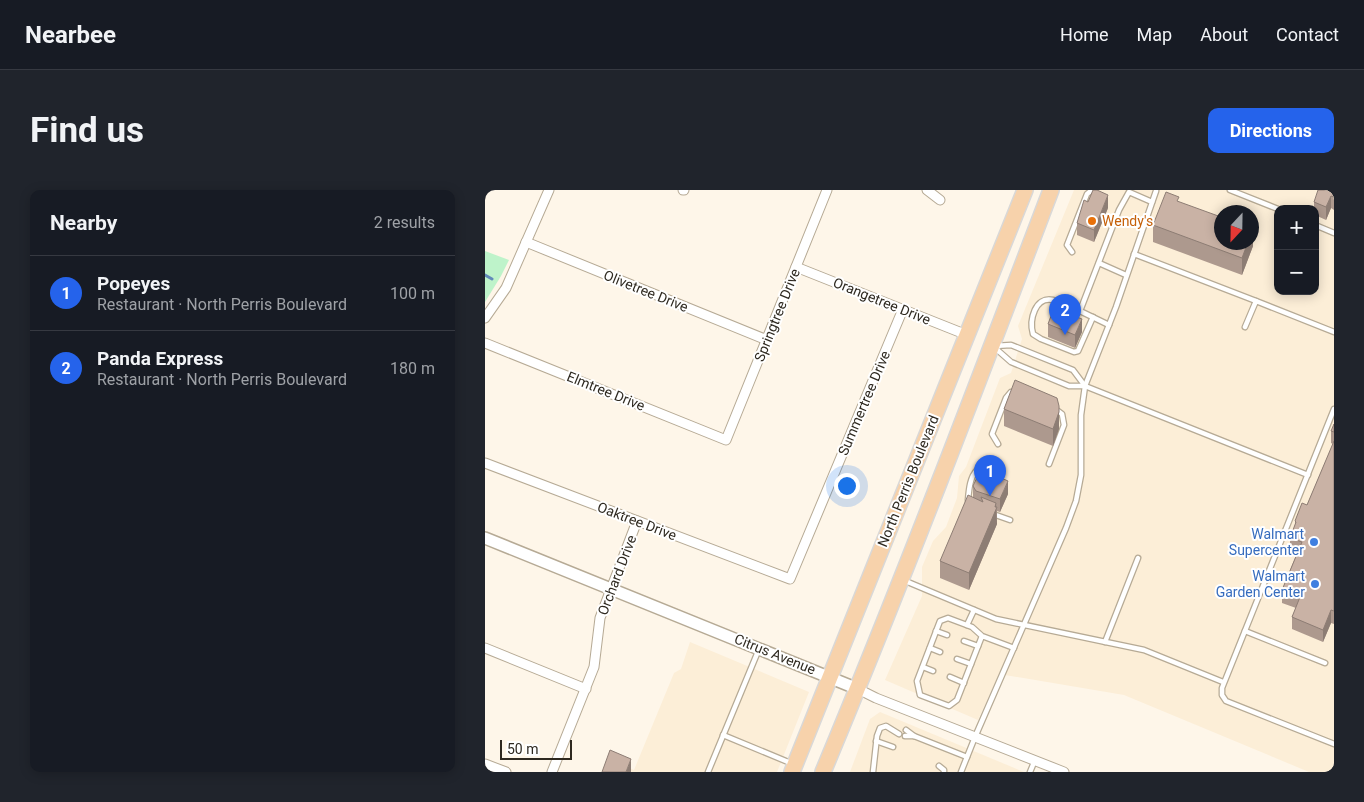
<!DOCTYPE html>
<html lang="en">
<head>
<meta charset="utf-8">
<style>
	:root { --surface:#171b24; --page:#20242c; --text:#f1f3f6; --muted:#9ea1a6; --line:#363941; --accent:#2563eb }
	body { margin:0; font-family:Roboto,sans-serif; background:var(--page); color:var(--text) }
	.controls { position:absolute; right:15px; top:15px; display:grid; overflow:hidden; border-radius:10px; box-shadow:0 2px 12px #0003 }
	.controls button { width:45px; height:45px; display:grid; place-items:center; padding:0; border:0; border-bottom:1px solid var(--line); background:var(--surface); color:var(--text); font:25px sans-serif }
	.compass { position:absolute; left:729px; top:15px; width:45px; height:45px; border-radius:50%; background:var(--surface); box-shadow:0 2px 12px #0003; rotate:202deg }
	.scale { position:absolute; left:15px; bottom:12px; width:72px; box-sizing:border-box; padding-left:5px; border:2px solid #2e2920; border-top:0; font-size:14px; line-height:18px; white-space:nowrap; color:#2e2920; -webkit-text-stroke:4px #fff; paint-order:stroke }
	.you { position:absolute; left:361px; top:295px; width:18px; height:18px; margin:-12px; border:4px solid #fff; border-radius:50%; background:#1a73e8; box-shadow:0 0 0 8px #1a73e833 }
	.badge { display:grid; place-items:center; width:32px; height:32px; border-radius:50%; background:var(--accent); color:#fff; font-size:16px; font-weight:700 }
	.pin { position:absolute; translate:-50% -41px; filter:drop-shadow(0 1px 2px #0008) }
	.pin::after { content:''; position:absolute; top:26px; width:18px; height:15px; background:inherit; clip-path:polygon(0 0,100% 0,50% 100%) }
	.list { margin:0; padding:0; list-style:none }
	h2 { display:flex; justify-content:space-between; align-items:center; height:65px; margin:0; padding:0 20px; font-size:21px }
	h2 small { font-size:16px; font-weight:400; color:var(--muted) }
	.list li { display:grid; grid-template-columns:32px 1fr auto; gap:15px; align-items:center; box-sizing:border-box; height:75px; padding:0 20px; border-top:1px solid var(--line) }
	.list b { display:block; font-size:19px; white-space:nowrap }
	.list p { margin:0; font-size:16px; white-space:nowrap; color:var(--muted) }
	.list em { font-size:16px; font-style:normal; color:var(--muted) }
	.map { position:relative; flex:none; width:849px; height:582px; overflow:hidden; border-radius:10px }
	header { display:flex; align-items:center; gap:30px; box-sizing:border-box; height:70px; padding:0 25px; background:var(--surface); border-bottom:1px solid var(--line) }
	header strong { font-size:24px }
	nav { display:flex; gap:28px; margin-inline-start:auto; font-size:18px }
	.intro { display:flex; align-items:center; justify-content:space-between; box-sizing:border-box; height:120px; padding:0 30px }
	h1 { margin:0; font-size:35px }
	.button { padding:12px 22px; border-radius:10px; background:var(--accent); color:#fff; font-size:18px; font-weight:700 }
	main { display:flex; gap:30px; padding:0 30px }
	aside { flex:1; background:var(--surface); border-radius:10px; box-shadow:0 2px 12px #0003 }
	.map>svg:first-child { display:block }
	.built { fill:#fceed7; fill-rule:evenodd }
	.green { fill:#bef3ca }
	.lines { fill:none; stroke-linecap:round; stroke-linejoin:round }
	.stream { stroke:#628ab9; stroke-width:3 }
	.service-casing { stroke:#b6aa95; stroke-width:7 }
	.minor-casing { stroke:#b6aa95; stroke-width:11 }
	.tertiary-casing { stroke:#b6aa95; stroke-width:14 }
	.primary-casing { stroke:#d9d8d7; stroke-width:18 }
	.service { stroke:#fff; stroke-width:4.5 }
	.minor { stroke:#fff; stroke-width:9 }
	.tertiary { stroke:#fff; stroke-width:11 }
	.primary { stroke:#f7d2ab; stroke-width:15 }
	.wall { fill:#ad998e }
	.shaded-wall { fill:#8d7d74 }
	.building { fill:#c9b2a5; stroke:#8d7d74 }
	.food-dot { fill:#e8710a; stroke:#fff; stroke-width:2 }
	.shop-dot { fill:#3f7fe0; stroke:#fff; stroke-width:2 }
	.labels { text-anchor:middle; stroke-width:4; stroke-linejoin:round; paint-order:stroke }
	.food-label { font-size:14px; fill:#c56008; stroke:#fff; text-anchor:start }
	.street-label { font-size:14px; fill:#2e2920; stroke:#fff }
	.shop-label { font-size:14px; fill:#366cbe; stroke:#fff; text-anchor:end }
</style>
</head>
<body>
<header>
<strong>Nearbee</strong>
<nav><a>Home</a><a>Map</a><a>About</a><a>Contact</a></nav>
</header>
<div class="intro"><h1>Find us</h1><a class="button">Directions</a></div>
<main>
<aside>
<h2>Nearby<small>2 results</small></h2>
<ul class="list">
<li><span class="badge">1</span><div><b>Popeyes</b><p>Restaurant · North Perris Boulevard</p></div><em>100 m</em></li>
<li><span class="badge">2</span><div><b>Panda Express</b><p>Restaurant · North Perris Boulevard</p></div><em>180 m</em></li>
</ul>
</aside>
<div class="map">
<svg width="849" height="582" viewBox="0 0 849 582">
	<rect width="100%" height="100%" fill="#fef6e9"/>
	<g class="built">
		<path d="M589,0H849V582H824L639,505L514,484L493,530L400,490L437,406V377L448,351L461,337L472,308L474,286L481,277L515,188L526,183L537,149L533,136ZM793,19H830V101H793ZM736,22H766V52H736Z"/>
		<path d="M205,452L324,502L292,582H119L123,569L149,580L189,483L196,479Z"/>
		<path d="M395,522L539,582H365L385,529Z"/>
	</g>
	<path class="green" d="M0,61L24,70L16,86L0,112Z"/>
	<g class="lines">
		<path class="stream" d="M0,85L7,89"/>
		<g class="service-casing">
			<g id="service">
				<path d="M745,0L793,19"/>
				<path d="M830,35L849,43"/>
				<path d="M587,62L582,55L602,4L607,0"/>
				<path d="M649,64L771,111"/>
				<path d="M614,73L641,85"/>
				<path d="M568,110C550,106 544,130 548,144L556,149L589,162L593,161L608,127"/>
				<path d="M624,135L595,121L634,20L644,2L667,12"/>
				<path d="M760,137L771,111L849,142"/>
				<path d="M509,156L526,155L588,180L600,196"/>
				<path d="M509,157L526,172L584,196H600L823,285"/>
				<path d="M849,219L737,498V505L741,511L849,554"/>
				<path d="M513,254L507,244L521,208L526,202H529"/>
				<path d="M564,274L579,235L577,224L569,218"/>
				<path d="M483,310C484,299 485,287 492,280H504"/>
				<path d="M508,324L525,330"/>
				<path d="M418,390L511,429L659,460L738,492"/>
				<path d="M482,435L489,420"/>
				<path d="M451,441L462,445"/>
				<path d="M760,441L840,473"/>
				<path d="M497,446L472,510L464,516L435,505L432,491L455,431L463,428L487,437L497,446L529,458"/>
				<path d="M479,451L493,456"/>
				<path d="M620,452L653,368"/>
				<path d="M445,458L455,462"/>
				<path d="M472,469L486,474"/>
				<path d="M438,477L448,481"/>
				<path d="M465,487L479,493"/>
				<path d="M421,540L429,546"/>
				<path d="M238,545L308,574"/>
				<path d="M420,546H429L482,567"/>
				<path d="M391,551L408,557"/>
				<path d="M454,576L459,580V582"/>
				<path d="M223,582L274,459"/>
				<path d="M388,582L392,546L395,538L401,536L414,544"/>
				<path d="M476,582L490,547L581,338L591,311L596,285V225L600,196L631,117L671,1"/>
				<path d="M545,582L550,570"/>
			</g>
		</g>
		<g class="minor-casing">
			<g id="minor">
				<path d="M198,0H199"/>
				<path d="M442,0L455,10"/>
				<path d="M41,52L282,150"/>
				<path d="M311,77L482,145"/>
				<path d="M0,128L21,98L64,0"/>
				<path d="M0,153L241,250L342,0"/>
				<path d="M0,273L305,389L418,119"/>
				<path d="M0,458L101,499"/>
				<path d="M373,499L391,508L579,582"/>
				<path d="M0,574L21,582"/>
				<path d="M67,582L109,477L115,428L152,331"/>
			</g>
		</g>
		<g class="tertiary-casing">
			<path id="tertiary" d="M0,348L373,499"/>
		</g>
		<g class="primary-casing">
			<g id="primary">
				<path d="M307,582L540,0"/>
				<path d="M338,582C418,390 492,195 566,0"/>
			</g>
		</g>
		<use href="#service" class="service"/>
		<use href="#minor" class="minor"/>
		<use href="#tertiary" class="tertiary"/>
		<use href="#primary" class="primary"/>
	</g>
	<g class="wall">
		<path d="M849,0V20L846,18L841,30L830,25V19H829V12Z"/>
		<path d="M623,18L609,52L592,45V33Z"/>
		<path d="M668,35L768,56L757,85L668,52Z"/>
		<path d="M563,134L597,142L590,158L563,147Z"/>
		<path d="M519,219L574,233V239L568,256L519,236Z"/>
		<path d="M849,234V434L846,433L838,452L807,439V427L811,418L797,413V400L812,363L805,360V348L810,335V331L822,315L848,254L846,253V241Z"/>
		<path d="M488,296L523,304L515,322L512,321V334L484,400L455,388V371L488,308Z"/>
	</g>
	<g class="shaded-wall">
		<path d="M623,5V18L609,52V40Z"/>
		<path d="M846,6V18L841,30V17Z"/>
		<path d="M768,39V56L757,85V68L763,52H766V43Z"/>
		<path d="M597,129V142L590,158V145Z"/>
		<path d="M574,216V239L568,256V239Z"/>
		<path d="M523,291V304L515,322V309Z"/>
		<path d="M511,313L512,334L484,400V383Z"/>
		<path d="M846,420V433L838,452V440Z"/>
		<path d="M146,569V582H141Z"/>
	</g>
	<g class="building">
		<path d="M608,0H612L623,5L609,40L592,33L599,10L603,12Z"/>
		<path d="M833,0H849V7L846,6L841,17L829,12Z"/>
		<path d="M681,2L694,7L692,11L736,27V52H763L757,68L668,35Z"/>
		<path d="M569,118L597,129L590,145L563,134Z"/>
		<path d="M530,190L572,208L574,216V222L568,239L519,219Z"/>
		<path d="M849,234V242L846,241Z"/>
		<path d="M849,251V421L846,420L838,440L807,427L815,407L797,400L817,352L805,348L811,332L810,331L817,313L822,315Z"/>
		<path d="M496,279L523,291L515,309L491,301L488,296Z"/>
		<path d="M483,305L498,312L496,307L511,313L510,317H512L484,383L455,371Z"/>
		<path d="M125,560L146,569L141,582H117Z"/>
	</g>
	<circle class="food-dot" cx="607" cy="31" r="5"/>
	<g class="shop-dot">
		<circle cx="829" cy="352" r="5"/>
		<circle cx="830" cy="394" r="5"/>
	</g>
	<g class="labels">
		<g class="food-label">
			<text x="617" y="36">Wendy's</text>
		</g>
		<g class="street-label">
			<text transform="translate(161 101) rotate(22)" y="5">Olivetree Drive</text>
			<text transform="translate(397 111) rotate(22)" y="5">Orangetree Drive</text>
			<text transform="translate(292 125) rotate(-68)" y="5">Springtree Drive</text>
			<text transform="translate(121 201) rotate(22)" y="5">Elmtree Drive</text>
			<text transform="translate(379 213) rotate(-67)" y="5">Summertree Drive</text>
			<text transform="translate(423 291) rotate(-68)" y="5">North Perris Boulevard</text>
			<text transform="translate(152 331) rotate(21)" y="5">Oaktree Drive</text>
			<text transform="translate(132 385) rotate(-69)" y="5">Orchard Drive</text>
			<text transform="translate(290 464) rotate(22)" y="5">Citrus Avenue</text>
		</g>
		<g class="shop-label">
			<text x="819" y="349">Walmart<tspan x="819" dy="16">Supercenter</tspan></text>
			<text x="820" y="391">Walmart<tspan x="820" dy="16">Garden Center</tspan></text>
		</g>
	</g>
</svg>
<div class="controls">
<button>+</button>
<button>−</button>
</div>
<svg class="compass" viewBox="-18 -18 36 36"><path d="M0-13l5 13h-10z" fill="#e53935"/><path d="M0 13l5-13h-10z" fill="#9ea1a6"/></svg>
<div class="scale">50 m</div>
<div class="you"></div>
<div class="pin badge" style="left:505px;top:306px">1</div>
<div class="pin badge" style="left:580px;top:145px">2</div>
</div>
</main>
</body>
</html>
